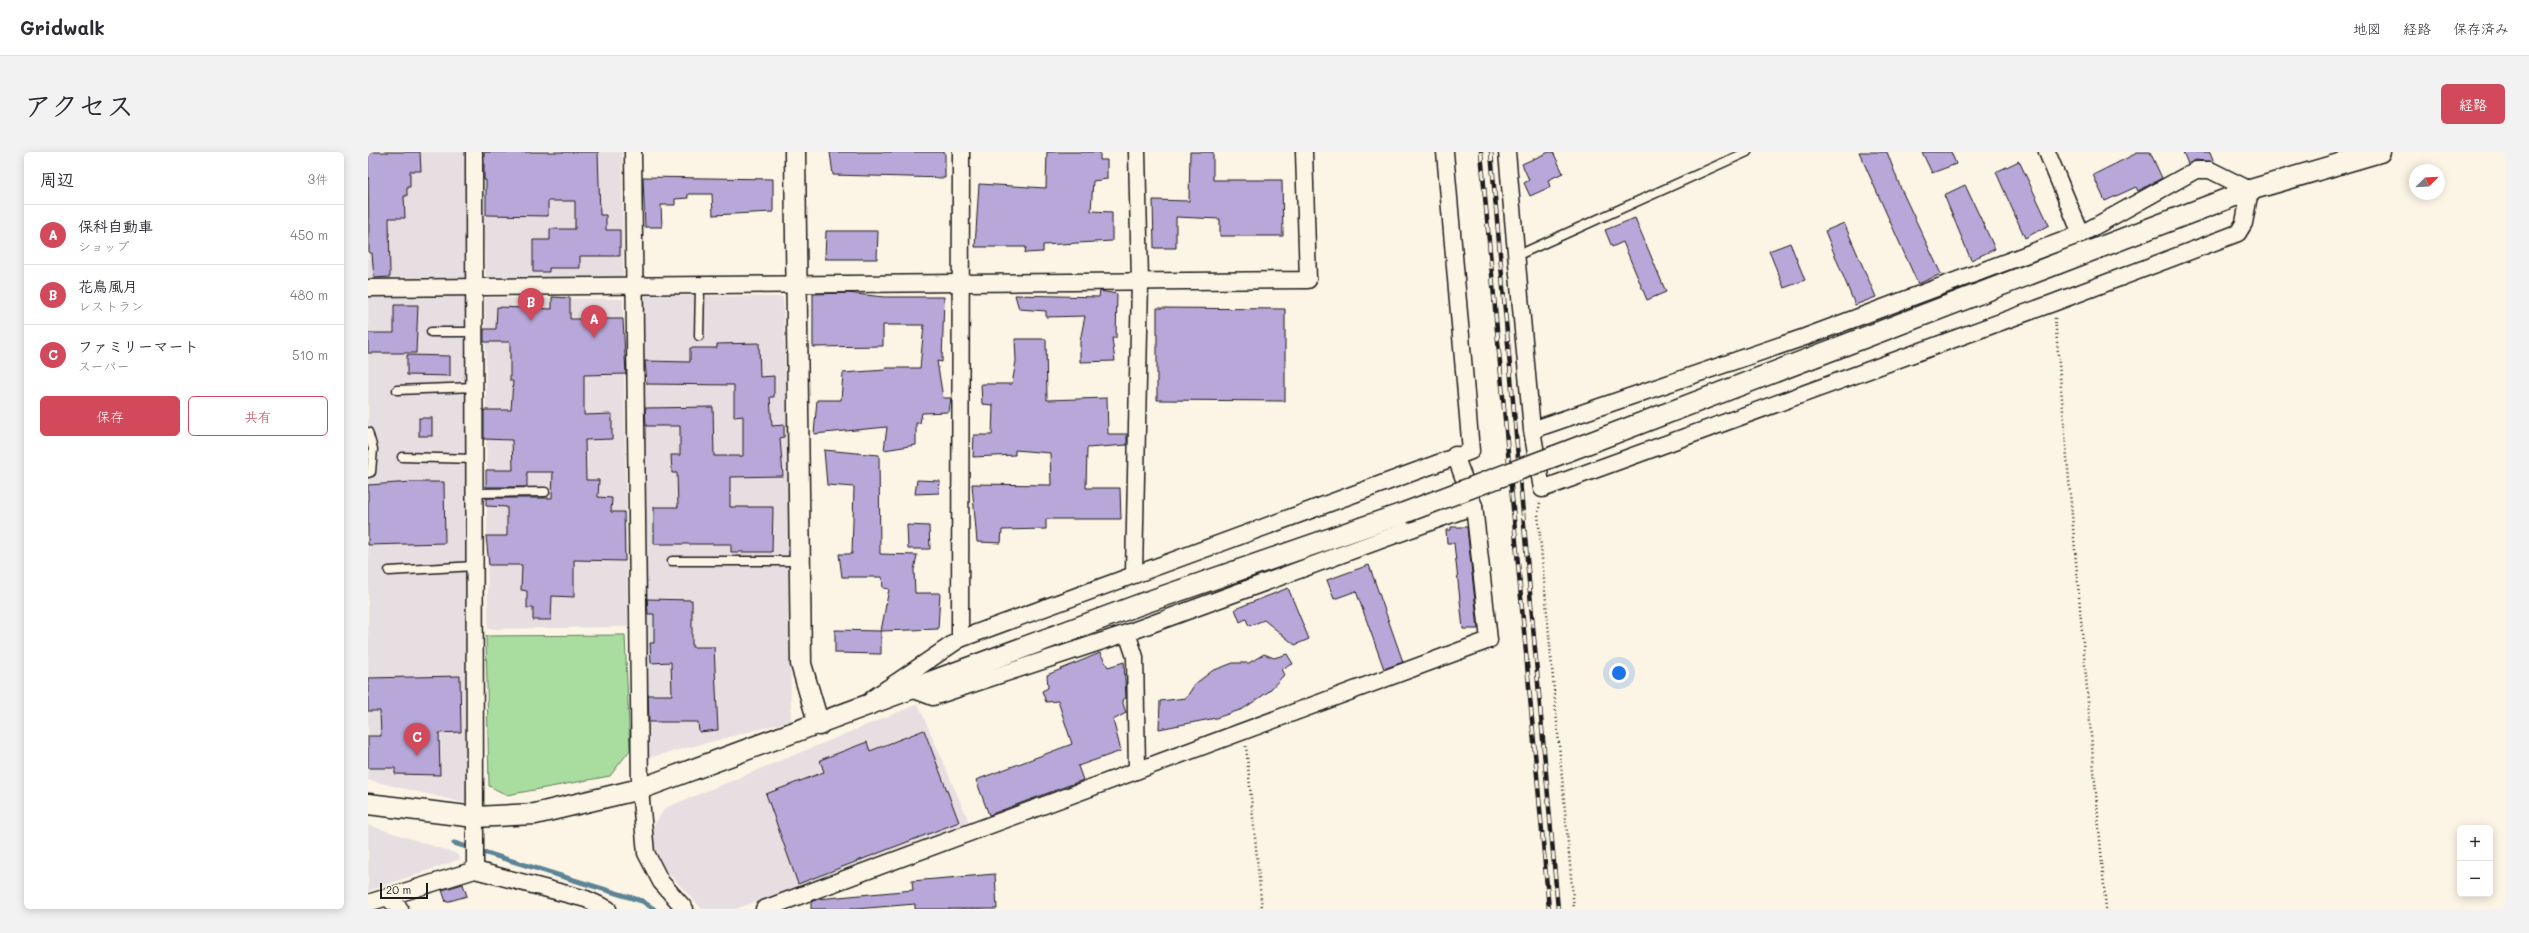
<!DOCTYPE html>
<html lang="ja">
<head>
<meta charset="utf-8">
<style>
	:root { --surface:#fff; --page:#f2f2f3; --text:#2b2b33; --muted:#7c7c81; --line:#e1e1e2; --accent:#d1495b }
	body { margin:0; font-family:Mali,"Klee One",sans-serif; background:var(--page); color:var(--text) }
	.controls { position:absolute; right:12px; bottom:12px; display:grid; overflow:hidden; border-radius:6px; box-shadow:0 2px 10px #0003 }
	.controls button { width:36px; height:36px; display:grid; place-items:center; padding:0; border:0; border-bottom:1px solid var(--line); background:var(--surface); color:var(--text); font:20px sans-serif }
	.compass { position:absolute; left:2041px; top:12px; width:36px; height:36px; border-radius:50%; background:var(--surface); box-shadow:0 2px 10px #0003; rotate:66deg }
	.scale { position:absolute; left:12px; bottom:10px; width:48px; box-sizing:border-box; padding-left:4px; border:2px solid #1c1c1c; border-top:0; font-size:11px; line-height:14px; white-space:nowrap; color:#1c1c1c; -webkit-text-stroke:3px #fcf5e5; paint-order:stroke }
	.you { position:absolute; left:1251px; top:521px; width:14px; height:14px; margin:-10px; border:3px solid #fff; border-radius:50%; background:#1a73e8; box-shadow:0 0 0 6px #1a73e833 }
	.badge { display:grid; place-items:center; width:26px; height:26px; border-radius:50%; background:var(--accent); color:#fff; font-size:13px; font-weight:700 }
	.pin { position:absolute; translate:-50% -33px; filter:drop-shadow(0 1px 2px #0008) }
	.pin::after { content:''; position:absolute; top:21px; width:14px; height:12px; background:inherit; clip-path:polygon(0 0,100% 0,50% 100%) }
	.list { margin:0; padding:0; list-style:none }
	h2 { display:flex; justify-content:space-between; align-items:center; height:52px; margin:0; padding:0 16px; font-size:17px }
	h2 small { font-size:13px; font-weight:400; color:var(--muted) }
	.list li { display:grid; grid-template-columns:26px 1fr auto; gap:12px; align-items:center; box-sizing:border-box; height:60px; padding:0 16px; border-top:1px solid var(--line) }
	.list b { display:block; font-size:15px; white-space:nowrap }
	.list p { margin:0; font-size:13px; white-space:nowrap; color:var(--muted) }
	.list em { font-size:13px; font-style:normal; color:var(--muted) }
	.actions { display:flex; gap:8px; padding:12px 16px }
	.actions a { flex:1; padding:9px 0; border:1px solid var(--accent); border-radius:6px; text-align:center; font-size:14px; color:var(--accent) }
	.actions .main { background:var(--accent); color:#fff }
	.map { position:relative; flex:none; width:2137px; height:757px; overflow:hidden; border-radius:6px }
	header { display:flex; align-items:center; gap:24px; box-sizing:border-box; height:56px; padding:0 20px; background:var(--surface); border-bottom:1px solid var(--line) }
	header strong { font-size:19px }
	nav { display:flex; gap:22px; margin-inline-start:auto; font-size:14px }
	.intro { display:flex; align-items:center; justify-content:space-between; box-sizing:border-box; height:96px; padding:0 24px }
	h1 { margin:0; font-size:28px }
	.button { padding:10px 18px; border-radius:6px; background:var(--accent); color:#fff; font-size:14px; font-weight:700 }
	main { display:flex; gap:24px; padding:0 24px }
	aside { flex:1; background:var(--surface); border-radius:6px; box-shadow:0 2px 10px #0003 }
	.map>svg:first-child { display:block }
	.built { fill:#e7dee1 }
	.green { fill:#a9dda0; stroke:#627c5e }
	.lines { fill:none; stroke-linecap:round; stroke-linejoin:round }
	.stream { stroke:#5c8496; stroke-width:5 }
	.building { fill:#b7a8d9; stroke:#1c1c1c }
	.service-casing { stroke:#1c1c1c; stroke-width:11 }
	.minor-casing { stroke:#1c1c1c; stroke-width:19 }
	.tertiary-casing { stroke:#1c1c1c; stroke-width:23 }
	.path { stroke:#1c1c1c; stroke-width:2.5; stroke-dasharray:1 3; stroke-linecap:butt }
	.service { stroke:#fcf5e5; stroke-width:8 }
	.minor { stroke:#fcf5e5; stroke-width:16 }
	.tertiary { stroke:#fcf5e5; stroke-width:20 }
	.rail-casing { stroke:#1c1c1c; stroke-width:4.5 }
	.rail { stroke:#fcf5e5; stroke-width:3; stroke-dasharray:9; stroke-linecap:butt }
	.tertiary-bridge-casing { stroke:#1c1c1c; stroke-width:23; stroke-linecap:butt }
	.tertiary-bridge { stroke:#fcf5e5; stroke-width:20 }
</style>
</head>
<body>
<header>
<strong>Gridwalk</strong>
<nav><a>地図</a><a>経路</a><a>保存済み</a></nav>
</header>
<div class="intro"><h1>アクセス</h1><a class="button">経路</a></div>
<main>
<aside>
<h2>周辺<small>3件</small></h2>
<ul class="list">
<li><span class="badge">A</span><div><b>保科自動車</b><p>ショップ</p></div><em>450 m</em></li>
<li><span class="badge">B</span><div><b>花鳥風月</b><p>レストラン</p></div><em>480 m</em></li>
<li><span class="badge">C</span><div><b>ファミリーマート</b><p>スーパー</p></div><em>510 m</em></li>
</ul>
<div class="actions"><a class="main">保存</a><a>共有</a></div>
</aside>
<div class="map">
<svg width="2137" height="757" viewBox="0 0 2137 757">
	<rect width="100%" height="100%" fill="#fcf5e5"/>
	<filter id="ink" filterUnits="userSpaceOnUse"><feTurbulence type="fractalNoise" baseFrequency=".025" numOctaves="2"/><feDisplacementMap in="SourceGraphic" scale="8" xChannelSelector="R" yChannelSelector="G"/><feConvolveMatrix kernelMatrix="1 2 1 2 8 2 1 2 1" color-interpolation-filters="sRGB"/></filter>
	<g filter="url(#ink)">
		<g class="built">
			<path d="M0,0H99L101,126L0,128Z"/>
			<path d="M112,0H254L255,125L118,126Z"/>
			<path d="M0,143H101V652L0,628Z"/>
			<path d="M267,143L415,145L420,301L423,569L280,606L274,487Z"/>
			<path d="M117,146L255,147L260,475L120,477Z"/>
			<path d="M550,552L601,670L368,757H334L294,714L284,690L286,673L297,656Z"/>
			<path d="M0,673L87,701L93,707L0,739Z"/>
		</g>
		<path class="green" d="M257,483L262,598L242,624L139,643L121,634L118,484Z"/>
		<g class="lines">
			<path class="stream" d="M86,691L274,749L286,757"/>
		</g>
		<g class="building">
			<path d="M0,0H52L53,19H42V35H39V44H36L37,66H21L22,125L6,126L4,101H1Z"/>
			<path d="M116,0H230L232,63H238V78H252V104H212V116H181V120H165V88H182V77H207V49H180V64L118,63V28H116Z"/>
			<path d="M462,0H577V26L465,23Z"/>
			<path d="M679,0H732V8H739V27L725,29L723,59L744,60V89L675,93V100L657,101L658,95H607L611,32L678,36Z"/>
			<path d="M822,0H845V28H914L915,84H852V67L808,65V96H786L785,48L821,49Z"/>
			<path d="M1181,0H1185L1195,21L1180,28L1182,35L1162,44L1156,31L1161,28L1154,12Z"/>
			<path d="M1491,0H1519L1533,37L1573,122L1550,132Z"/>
			<path d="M1554,0H1583L1588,12L1564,21Z"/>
			<path d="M1771,0H1782L1794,26L1770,39L1768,35L1737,49L1725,23Z"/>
			<path d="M1815,0H1842L1846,10L1828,8L1820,12Z"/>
			<path d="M1651,9L1681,73L1657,86L1628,20Z"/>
			<path d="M275,25L405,27V60L345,63L344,42H320V46L307,47V53H293L294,75H277Z"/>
			<path d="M1597,33L1627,97L1603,108L1576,43Z"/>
			<path d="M1267,66L1298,140L1279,148L1255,90L1244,95L1237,78Z"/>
			<path d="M1476,71L1508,145L1487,153L1457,79Z"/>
			<path d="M458,79H510L509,107H457Z"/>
			<path d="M1422,91L1437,128L1416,136L1401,99Z"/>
			<path d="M732,139L749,142L748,186H744L747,209L712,210V189L717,164L678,165V159L651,157L647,143L731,145Z"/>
			<path d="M479,141L516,145H576L574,210L569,209L575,246H583L581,260L554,261L552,271H548V293L516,298L519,275L446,282L449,248H473L475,221L517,218L518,216H552L556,173H515V194L445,195V142Z"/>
			<path d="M184,145L202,146V167H255L258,222L216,223V263L244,262V287L217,288L218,328H231L230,345L244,346L243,360H256L257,409L206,408V445L184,444L183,468H165V456H159V439L153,438L154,413H121L118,384H139V355L118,354V346H184L185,320H159V335H118V318H145L144,288L116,287V258H143L145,229H142V190H116V177H128L129,155L184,157Z"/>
			<path d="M26,153H50L48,201H0V181H26Z"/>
			<path d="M789,156L917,157V249L789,248Z"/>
			<path d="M647,187H678L679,248L739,246L740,282H759V293L719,296L718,336H752L753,367H678V377L634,378L633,391L609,390L604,332L683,333L682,301L647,298V303L605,305L606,283H624L625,253L614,252L613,232H644L648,209Z"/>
			<path d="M391,191L392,225L406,224V245H402L404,274L416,273V285L412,286L415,324L362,325V355H405L404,400H363V392H286V355H310L309,321H304L303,303H312V274H278L277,256L345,255L346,304H375V264L366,265V233L279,232L277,209L322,210V196H349V192Z"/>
			<path d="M39,203L82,204V224L39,223Z"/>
			<rect x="51" y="266" width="13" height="18"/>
			<path d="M456,298L511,303L512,402L549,403L546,418L547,441H572L570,477L513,479L521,437L515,436L514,425H474L471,402H484L486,335L459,333Z"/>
			<path d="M549,328L572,329L571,341L547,342Z"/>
			<path d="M44,330H76L77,391L0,393V333Z"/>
			<path d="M539,373L561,374L562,397H540Z"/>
			<path d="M1083,375H1099L1110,477H1095L1086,391H1079L1078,378H1083Z"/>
			<path d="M1001,413L1035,510L1016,517L988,439L966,447L959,428Z"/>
			<path d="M920,436L941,487L927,493L896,468L881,474L878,467L872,470L867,457Z"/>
			<path d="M279,447L324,448V495H346L350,578L331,580L330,570H281L280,543H304L303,510L283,511L282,491H286V462H280Z"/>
			<path d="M467,478L513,479V502L467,501Z"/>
			<path d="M732,501L740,515L756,510L758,546L754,548L758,561L745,568L753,599L710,614L715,628L621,663L608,628L704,592L690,549L678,550L674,539L680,536L679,523Z"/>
			<path d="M896,502L906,506L919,502L925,512L913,517L916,523L900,540L875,557L848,566L791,577L792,549L818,546L827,532L844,519L865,511H881Z"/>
			<path d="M92,524L93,580L71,581L72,623L27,622V616H0V584H13L12,559H0V526Z"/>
			<path d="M556,578L591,670L430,732L398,642L456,620L452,608L499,590L502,599Z"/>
			<path d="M627,722L629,757H547V752L488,757H443V750L450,747L545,738L544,729Z"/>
			<path d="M95,732L99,744L78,750L74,738Z"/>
		</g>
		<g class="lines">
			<g class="service-casing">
				<g id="service">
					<path d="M1148,104L1379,0"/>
					<path d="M63,180H108"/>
					<path d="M331,184L332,134"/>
					<path d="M29,238L107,235"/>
					<path d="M0,280L5,297L3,320L0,321"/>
					<path d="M34,305L107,307"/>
					<path d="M107,341L177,340"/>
					<path d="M304,409H431"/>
					<path d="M21,419L107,414"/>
				</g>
			</g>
			<g class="minor-casing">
				<g id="minor">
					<path d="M106,0L107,718"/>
					<path d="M265,0L272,637L278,701L293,730L317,757"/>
					<path d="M1139,0L1164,278L1174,337L1685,151L1870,81L1876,71L1882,38L1842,18H1828L1713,82L1437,185L1164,278"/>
					<path d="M1679,0L1713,82"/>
					<path d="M0,136L940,128L936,0"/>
					<path d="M766,421L772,129L769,0"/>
					<path d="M759,481L767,505L769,617"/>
					<path d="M592,487L1103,299L1077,0"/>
					<path d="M541,536L565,545L759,481L1106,354"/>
					<path d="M505,546L592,487L593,0"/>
					<path d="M19,745L32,757"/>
					<path d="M0,751L107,718L218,747L240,757"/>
					<path d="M396,757L1121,488L1106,354L1087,303"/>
				</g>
			</g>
			<g class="tertiary-casing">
				<g id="tertiary">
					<path d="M427,0L433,512L451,573"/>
					<path d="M1187,304L1882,38L2012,0"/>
					<path d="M0,652L107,665L167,662L272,637L773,452L1036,361"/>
				</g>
			</g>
			<g class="path">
				<path d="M1687,166L1738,757"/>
				<path d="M1172,351L1170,362L1206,757"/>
				<path d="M878,594L894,757"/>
			</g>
			<use href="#service" class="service"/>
			<use href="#minor" class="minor"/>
			<use href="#tertiary" class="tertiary"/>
			<g class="rail-casing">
				<g id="rail">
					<path d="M1113,0L1181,757"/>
					<path d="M1123,0L1190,757"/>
				</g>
			</g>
			<use href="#rail" class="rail"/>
			<g class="tertiary-bridge-casing">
				<path id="tertiary-bridge" d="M1036,361L1187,304"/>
			</g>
			<use href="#tertiary-bridge" class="tertiary-bridge"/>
		</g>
	</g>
</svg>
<div class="controls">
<button>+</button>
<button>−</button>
</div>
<svg class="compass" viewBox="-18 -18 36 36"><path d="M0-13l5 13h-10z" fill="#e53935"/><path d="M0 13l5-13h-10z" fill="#7c7c81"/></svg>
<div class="scale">20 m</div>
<div class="you"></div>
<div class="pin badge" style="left:226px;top:186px">A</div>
<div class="pin badge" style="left:163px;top:169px">B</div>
<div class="pin badge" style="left:49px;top:604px">C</div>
</div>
</main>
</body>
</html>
